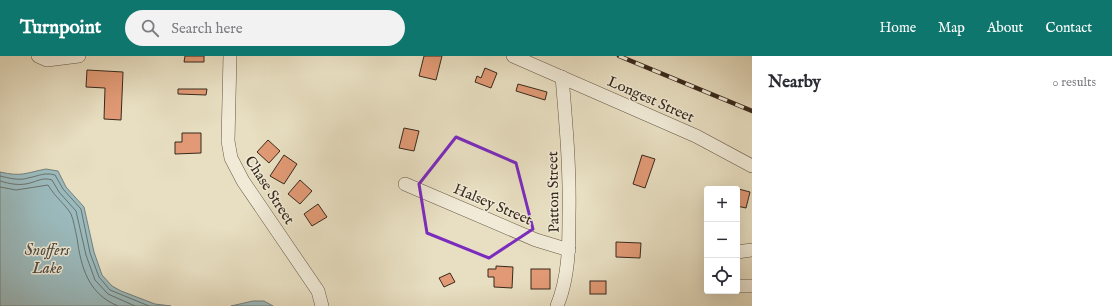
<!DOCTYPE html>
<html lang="en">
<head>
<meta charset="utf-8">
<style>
	:root { --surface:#fff; --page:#f2f2f3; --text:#2b2b33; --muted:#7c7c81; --line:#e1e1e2; --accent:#0f766e }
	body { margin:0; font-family:"IM FELL English",serif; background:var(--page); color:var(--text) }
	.controls { position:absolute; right:12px; bottom:12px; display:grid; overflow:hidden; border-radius:4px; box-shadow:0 4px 16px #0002 }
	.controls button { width:36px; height:36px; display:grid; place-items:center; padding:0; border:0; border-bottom:1px solid var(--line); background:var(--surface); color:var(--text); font:20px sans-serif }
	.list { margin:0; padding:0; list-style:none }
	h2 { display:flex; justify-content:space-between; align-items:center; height:52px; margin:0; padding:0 16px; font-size:17px }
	h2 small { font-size:13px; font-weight:400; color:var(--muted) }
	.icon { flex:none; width:22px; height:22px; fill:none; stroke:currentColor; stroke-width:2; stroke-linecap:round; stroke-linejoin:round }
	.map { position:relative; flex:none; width:752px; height:250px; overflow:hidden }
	header { display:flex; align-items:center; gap:24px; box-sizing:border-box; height:56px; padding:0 20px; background:var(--accent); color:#fff }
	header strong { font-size:19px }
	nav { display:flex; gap:22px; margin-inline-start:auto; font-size:14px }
	.search { width:280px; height:36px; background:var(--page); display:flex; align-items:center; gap:10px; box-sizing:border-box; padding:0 14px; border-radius:22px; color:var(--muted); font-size:15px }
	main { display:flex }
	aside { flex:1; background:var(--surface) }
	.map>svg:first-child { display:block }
	.water { fill:#9bbabd; stroke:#73807d }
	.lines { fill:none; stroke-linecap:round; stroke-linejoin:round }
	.shore { stroke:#6a726c; stroke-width:1 }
	.building { fill:#e19a75; stroke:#38291c }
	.minor-casing { stroke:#645646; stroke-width:14 }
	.minor { stroke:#f0ead7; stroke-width:13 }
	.rail-casing { stroke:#38291c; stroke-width:4.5 }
	.rail { stroke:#f0ead7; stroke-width:3; stroke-dasharray:9; stroke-linecap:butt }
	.marked { fill:none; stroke:#7b2cbf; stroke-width:3; stroke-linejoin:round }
	.labels { text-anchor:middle; stroke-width:3; stroke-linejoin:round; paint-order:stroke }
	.street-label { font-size:15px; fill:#38291c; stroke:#f0ead7 }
	.water-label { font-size:16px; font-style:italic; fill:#514d44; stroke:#f0ead7 }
</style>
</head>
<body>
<header>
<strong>Turnpoint</strong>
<div class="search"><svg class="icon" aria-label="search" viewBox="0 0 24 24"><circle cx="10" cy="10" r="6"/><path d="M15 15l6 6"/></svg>Search here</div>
<nav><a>Home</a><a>Map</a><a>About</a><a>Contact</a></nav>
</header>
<main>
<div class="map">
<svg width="752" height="250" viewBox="0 0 752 250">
	<rect width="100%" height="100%" fill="#e8dfc2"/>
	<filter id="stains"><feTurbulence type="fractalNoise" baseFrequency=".005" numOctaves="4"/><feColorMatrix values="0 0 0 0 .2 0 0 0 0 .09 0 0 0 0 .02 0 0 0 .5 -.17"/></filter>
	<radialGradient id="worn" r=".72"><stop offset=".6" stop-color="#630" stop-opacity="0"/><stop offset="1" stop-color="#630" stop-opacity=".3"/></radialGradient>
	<g class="water">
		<path d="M46,113L58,115L66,131L84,151L94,196L102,219L112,230L121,235L155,248L171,250H0V116C22,121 25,117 46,113Z"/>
		<path d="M253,245H264L273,250H231Z"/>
	</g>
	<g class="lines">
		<g class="shore">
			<path d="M0,120C9,122 19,125 28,122C39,120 44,116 55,119L63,133L81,153L90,197L99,221L110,234L149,250"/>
			<path d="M0,125C10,128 20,130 30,127C38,125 43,121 52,124L59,136L76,155L86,199L95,224L108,238L135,250"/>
			<path d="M0,131L16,134L48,129C55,141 65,148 71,158C74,165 75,174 77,182C81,211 88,238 118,250"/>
		</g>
	</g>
	<g class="building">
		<path d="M185,0H204V6H184Z"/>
		<path d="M424,0H442L436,24L419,20Z"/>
		<path d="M485,12L497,17L491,32L475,26L477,20L481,22Z"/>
		<path d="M87,14L123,16L121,64L104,63L105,32L86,31Z"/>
		<path d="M518,28L547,36L545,44L516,35Z"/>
		<path d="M178,33H207L206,39L178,38Z"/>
		<path d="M404,72L419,75L414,95L399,92Z"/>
		<path d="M182,77H201V97L175,98V86H182Z"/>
		<path d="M268,84L280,95L269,107L257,96Z"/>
		<path d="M284,99L297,108L284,128L270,120Z"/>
		<path d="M642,99L655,103L645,132L633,128Z"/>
		<path d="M300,124L312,135L300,148L288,138Z"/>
		<path d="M731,131L750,136L746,152L737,150V133H731Z"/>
		<path d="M318,148L327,161L312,170L304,158Z"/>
		<path d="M616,186L641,187L640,202L616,201Z"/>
		<path d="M496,210L513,211L512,232L494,231V221H488V213H496Z"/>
		<rect x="531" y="213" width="19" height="20"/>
		<path d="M450,217L455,226L444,231L439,222Z"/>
		<rect x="590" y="225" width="16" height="13"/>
	</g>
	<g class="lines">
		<g class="minor-casing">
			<g id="minor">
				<path d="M38,0L47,4L79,0"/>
				<path d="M230,0L228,85L231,102L243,125L318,235L322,250"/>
				<path d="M513,0L696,80L752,110"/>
				<path d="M405,128L536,184L569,194"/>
				<path d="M737,196L752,194"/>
				<path d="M737,230H752"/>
				<path d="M557,250C569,221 569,190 569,159C570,113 566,67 562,21"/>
			</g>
		</g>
		<use href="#minor" class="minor"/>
		<g class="rail-casing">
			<path id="rail" d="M619,0L752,55"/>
		</g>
		<use href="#rail" class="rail"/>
	</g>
	<path class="marked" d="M456,81L516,107L533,173L489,202L427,177L419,128Z"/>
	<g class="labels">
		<g class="street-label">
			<text transform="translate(651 43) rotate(24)" y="5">Longest Street</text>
			<text transform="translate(270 134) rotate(57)" y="5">Chase Street</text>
			<text transform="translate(553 136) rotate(-91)" y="5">Patton Street</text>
			<text transform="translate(493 148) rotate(23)" y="5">Halsey Street</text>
		</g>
		<g class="water-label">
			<text x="47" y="199">Snoffers<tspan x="47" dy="18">Lake</tspan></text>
		</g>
	</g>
	<rect width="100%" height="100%" filter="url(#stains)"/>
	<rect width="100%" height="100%" fill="url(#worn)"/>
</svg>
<div class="controls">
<button>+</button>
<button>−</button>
<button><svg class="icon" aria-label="locate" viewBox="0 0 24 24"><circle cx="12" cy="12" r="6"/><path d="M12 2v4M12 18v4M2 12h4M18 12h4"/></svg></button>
</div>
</div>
<aside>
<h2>Nearby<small>0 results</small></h2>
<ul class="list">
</ul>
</aside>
</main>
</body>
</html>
